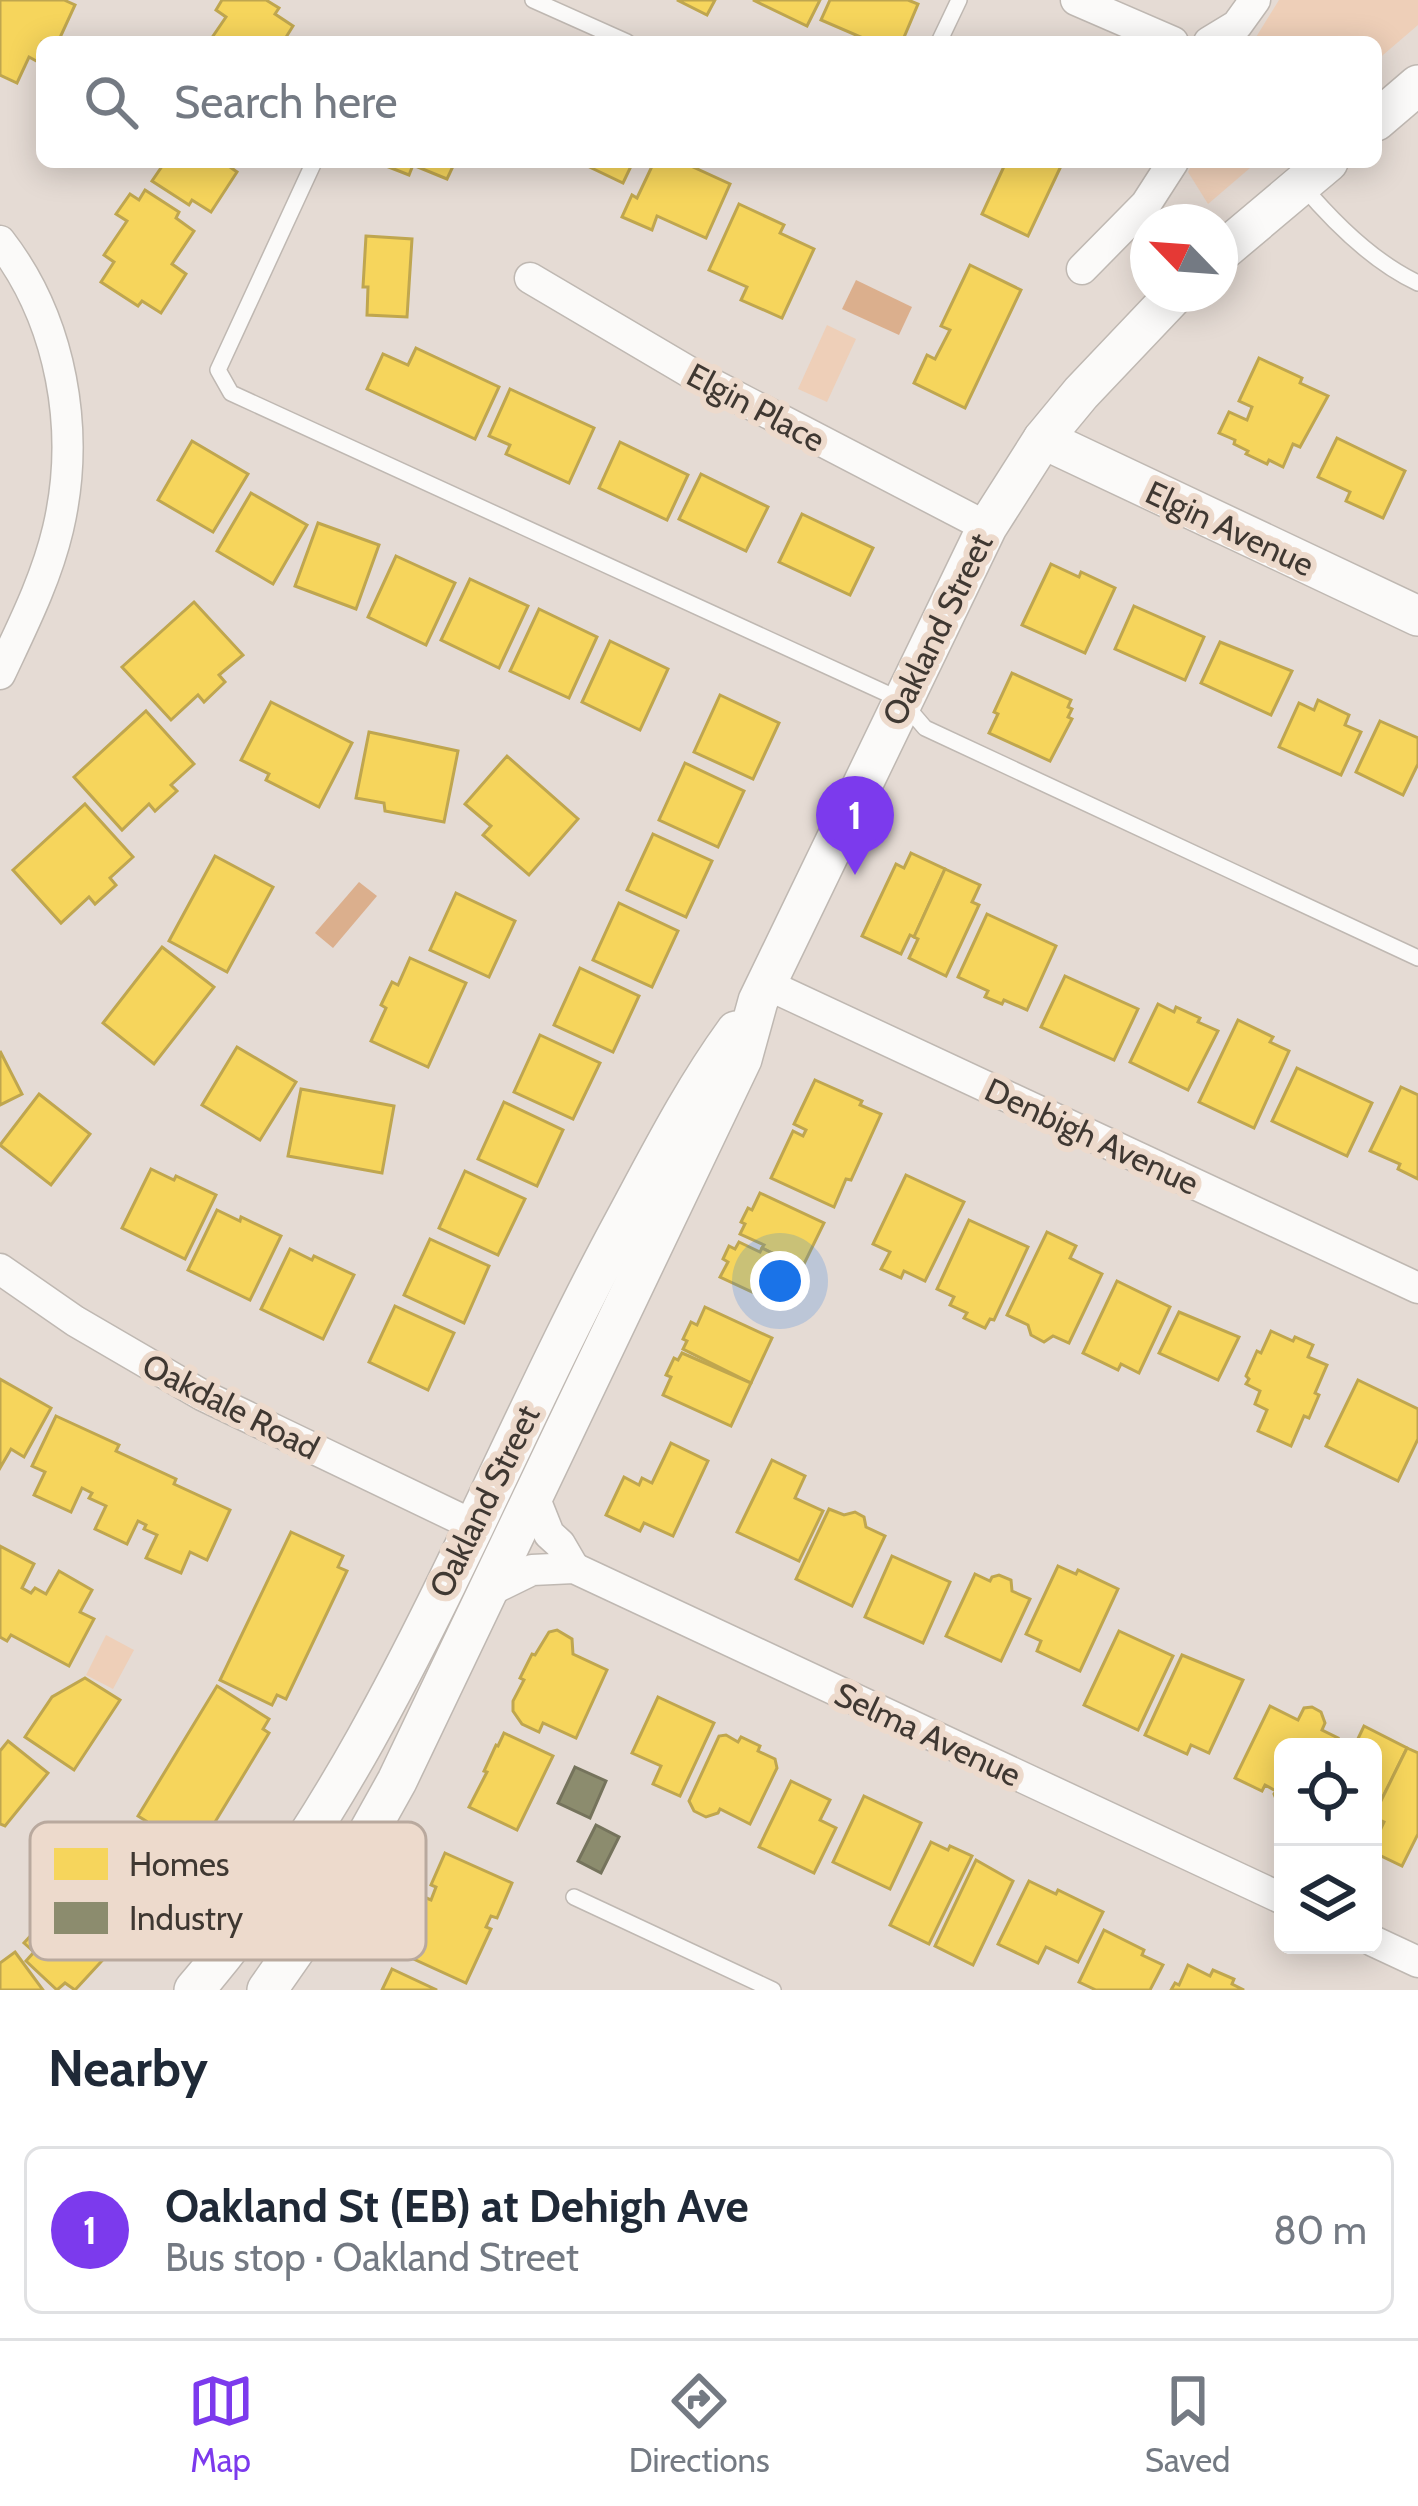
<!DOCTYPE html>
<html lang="en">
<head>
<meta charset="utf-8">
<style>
	:root { --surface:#fff; --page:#f6f6f7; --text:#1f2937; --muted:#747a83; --line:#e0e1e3; --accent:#7c3aed }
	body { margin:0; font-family:Cabin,sans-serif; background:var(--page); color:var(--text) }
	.controls { position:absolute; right:36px; bottom:36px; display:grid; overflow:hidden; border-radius:18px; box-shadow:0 6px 30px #0003 }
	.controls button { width:108px; height:108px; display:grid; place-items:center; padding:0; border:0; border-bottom:3px solid var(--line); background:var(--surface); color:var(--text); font:60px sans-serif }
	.compass { position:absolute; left:1130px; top:204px; width:108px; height:108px; border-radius:50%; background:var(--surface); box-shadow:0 6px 30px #0003; rotate:295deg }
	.you { position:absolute; left:780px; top:1281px; width:42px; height:42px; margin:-30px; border:9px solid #fff; border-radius:50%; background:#1a73e8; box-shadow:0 0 0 18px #1a73e833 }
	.badge { display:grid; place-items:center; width:78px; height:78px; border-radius:50%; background:var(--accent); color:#fff; font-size:39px; font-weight:700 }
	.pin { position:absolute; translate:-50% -99px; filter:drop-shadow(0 3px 6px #0008) }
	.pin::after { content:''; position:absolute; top:63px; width:42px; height:36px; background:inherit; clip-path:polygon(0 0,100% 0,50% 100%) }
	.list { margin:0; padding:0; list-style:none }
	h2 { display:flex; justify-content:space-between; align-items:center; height:156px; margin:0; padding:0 48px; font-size:51px }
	h2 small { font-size:39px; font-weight:400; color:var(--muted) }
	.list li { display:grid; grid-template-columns:78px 1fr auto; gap:36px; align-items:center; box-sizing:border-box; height:168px; margin:0 24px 24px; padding:0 24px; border:3px solid var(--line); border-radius:18px }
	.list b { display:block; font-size:45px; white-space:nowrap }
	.list p { margin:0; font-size:39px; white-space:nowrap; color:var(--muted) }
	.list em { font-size:39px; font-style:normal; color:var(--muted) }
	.icon { flex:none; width:66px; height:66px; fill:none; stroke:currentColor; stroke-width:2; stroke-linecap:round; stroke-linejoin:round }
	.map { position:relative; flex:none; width:1418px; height:1990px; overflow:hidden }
	.search { position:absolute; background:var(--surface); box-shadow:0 6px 30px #0003; left:36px; right:36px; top:36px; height:132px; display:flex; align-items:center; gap:30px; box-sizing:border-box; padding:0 42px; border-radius:18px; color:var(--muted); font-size:45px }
	.sheet { height:348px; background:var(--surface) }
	nav { display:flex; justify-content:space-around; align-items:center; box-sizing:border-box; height:168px; border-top:3px solid var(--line); background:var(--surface); font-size:33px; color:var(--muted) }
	nav a { display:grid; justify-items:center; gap:6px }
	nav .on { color:var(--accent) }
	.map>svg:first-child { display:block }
	.green { fill:#eecfb8 }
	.water { fill:#dbaf8d }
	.homes { fill:#f6d55c; stroke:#bfa64f; stroke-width:3 }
	.industry { fill:#8c8c6e; stroke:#75735c; stroke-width:3 }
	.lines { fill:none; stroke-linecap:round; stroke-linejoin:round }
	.service-casing { stroke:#bfb8b2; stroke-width:18 }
	.minor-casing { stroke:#bfb8b2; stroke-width:33 }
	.tertiary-casing { stroke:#bfb8b2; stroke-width:42 }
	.service { stroke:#fbfaf9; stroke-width:15 }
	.minor { stroke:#fbfaf9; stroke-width:30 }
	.tertiary { stroke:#fbfaf9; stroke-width:39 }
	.labels { text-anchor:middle; stroke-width:12; stroke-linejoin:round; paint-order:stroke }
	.street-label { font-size:33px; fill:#3f3832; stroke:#eddacc }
	.key { fill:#eddacc; stroke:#b9a99e; stroke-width:3 }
	.key-label { font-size:33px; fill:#3f3832 }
</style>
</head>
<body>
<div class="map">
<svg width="1418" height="1990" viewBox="0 0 1418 1990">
	<rect width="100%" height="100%" fill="#e5dbd4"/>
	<g class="green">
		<path d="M1279,0H1418V25L1376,61V42H1253Z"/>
		<path d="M1193,162H1257L1208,204L1188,172Z"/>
		<path d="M827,325L856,339L827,402L798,389Z"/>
		<path d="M106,1635L134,1650L113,1689L86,1675Z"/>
	</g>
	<g class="water">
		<path d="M856,280L912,307L899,335L842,309Z"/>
		<path d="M359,882L377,896L333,948L315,933Z"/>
	</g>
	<g class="homes">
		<path d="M0,0H64L75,5L58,42H42V64L29,57L17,83L0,75Z"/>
		<path d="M222,0H266L279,8L275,14L293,26L283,42H209L226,17L216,10Z"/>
		<path d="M677,0H715L707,15Z"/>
		<path d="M753,0H820L807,26Z"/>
		<path d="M830,0H908L918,4L902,42H872L821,20Z"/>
		<path d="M165,162H223L237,172L211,212L192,200L189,205L152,181Z"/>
		<path d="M376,162H455L447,179L413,165L409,175Z"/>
		<path d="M579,162H633L623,183Z"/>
		<path d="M654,162H682L730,184L706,238L657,216L652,230L622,217L632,195L637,198Z"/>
		<path d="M1006,162H1054L1061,166L1028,236L982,214Z"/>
		<path d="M145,190L179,212L176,218L194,231L172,264L186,274L161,313L142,301L138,306L101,282L114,262L104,255L127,221L116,214L130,194L139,200Z"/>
		<path d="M739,204L784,225L780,233L814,249L782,318L741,300L747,287L709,270Z"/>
		<path d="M366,236L412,239L407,317L367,315L368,287H363Z"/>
		<path d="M970,265L1021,290L965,408L914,383L927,355L935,359L950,330L941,326Z"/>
		<path d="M416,348L499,387L475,439L367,389L383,354L408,365Z"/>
		<path d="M1259,358L1302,378L1300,383L1328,396L1300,447L1293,444L1283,467L1269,460L1267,464L1246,454L1248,451L1234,444L1235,440L1219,433L1229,412L1247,420L1252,407L1239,401Z"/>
		<path d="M510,389L594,428L569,483L506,454L510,445L489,436Z"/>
		<path d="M1337,438L1405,471L1383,518L1346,501L1350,492L1318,477Z"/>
		<path d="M192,441L248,474L213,532L158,500Z"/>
		<path d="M620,442L688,475L667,520L599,488Z"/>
		<path d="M701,474L768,507L746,551L679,519Z"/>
		<path d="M251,493L307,525L273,584L217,551Z"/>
		<path d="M802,514L873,548L850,595L779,562Z"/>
		<path d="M318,523L379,545L356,609L295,586Z"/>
		<path d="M396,556L455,583L426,645L368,617Z"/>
		<path d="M1051,564L1079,577L1081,572L1115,588L1085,653L1022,625Z"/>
		<path d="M470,579L528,606L499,668L441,640Z"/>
		<path d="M194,602L243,655L219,675L225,682L204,702L198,695L171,720L122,667Z"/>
		<path d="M1134,606L1204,637L1185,680L1115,649Z"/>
		<path d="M539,609L597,637L569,698L510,671Z"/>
		<path d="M610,641L668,669L640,730L582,702Z"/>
		<path d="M1220,642L1292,671L1271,715L1201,683Z"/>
		<path d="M1012,673L1071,700L1068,707L1072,709L1068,717L1072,719L1050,761L989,733L998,714L994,712Z"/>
		<path d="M720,695L779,723L753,779L694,752Z"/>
		<path d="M1318,700L1349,715L1345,725L1361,732L1341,775L1279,747L1299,703L1314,710Z"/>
		<path d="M271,702L352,743L319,807L266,780L269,774L241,760Z"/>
		<path d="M146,711L194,764L171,785L177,791L155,811L149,804L122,830L74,777Z"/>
		<path d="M1380,721L1418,738V764L1403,795L1356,772Z"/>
		<path d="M369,732L458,751L444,822L385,811L384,803L356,798Z"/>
		<path d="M507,756L578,819L529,875L483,835L491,826L465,804Z"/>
		<path d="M685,763L744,791L718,847L659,820Z"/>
		<path d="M85,804L133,857L110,878L116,885L95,904L89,897L61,923L13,870Z"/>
		<path d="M653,834L712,861L686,917L627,890Z"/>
		<path d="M911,853L945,869L914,937L910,935L901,954L862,936L896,864L904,868Z"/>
		<path d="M215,856L273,887L227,972L169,941Z"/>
		<path d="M945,869L980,885L972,902L979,905L946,976L909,958L918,939L914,937Z"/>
		<path d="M456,893L515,921L489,977L430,950Z"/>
		<path d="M619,903L678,931L652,987L593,960Z"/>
		<path d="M987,914L1056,946L1027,1010L1004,1000L1002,1004L985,997L988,991L958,977Z"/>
		<path d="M162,947L214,987L154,1064L103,1023Z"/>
		<path d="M410,958L466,983L428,1067L371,1041L386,1008L381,1005L392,982L398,985Z"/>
		<path d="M580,968L639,996L613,1052L554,1025Z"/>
		<path d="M1065,976L1138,1009L1114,1060L1041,1027Z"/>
		<path d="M1158,1004L1174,1012L1176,1007L1200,1018L1198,1022L1218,1031L1188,1090L1130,1062Z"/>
		<path d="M1238,1020L1273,1037L1270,1042L1289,1051L1254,1128L1199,1102Z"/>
		<path d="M540,1035L600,1063L573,1119L514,1092Z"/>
		<path d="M237,1047L296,1082L260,1140L202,1105Z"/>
		<path d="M0,1051L22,1094L0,1105Z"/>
		<path d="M1297,1068L1372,1103L1347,1156L1272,1121Z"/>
		<path d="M815,1080L862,1101L860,1105L881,1114L851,1180L846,1179L834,1207L771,1178L793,1131L803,1136L806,1130L794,1124Z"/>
		<path d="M1401,1087L1418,1095V1179L1398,1169L1400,1164L1370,1151Z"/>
		<path d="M301,1089L394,1106L382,1173L288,1156Z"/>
		<path d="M39,1094L90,1134L51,1185L0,1145Z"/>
		<path d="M504,1102L563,1130L537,1186L478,1159Z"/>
		<path d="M151,1169L174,1180L176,1176L216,1195L185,1259L122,1228Z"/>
		<path d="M465,1171L525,1199L498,1255L439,1228Z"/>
		<path d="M906,1175L964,1202L925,1281L904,1271L901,1278L881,1269L890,1252L873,1244Z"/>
		<path d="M760,1193L824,1223L802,1268L762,1248L764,1245L740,1234L745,1224L741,1222L748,1208L752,1210Z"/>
		<path d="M217,1210L240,1221L241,1217L281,1236L250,1300L188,1270Z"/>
		<path d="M969,1220L1028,1247L994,1320L990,1319L985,1328L964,1318L967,1313L950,1305L954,1297L937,1289Z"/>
		<path d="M1047,1232L1076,1246L1070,1258L1102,1274L1069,1343L1053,1336L1044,1342L1031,1335L1028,1325L1007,1315Z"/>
		<path d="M430,1239L489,1266L464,1323L404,1295Z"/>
		<path d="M739,1242L760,1252L762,1248L802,1268L784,1307L720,1277L728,1262L723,1259L729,1246L735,1249Z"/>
		<path d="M290,1249L312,1260L314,1256L354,1275L323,1339L261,1309Z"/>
		<path d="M1117,1281L1170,1307L1139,1373L1121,1364L1118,1370L1083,1353Z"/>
		<path d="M395,1306L454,1333L428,1390L369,1362Z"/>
		<path d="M705,1307L772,1338L751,1383L683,1349L687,1341L683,1339L691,1322L697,1325Z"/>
		<path d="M1179,1312L1239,1337L1218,1380L1159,1353Z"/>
		<path d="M1271,1331L1293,1341L1295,1337L1313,1345L1308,1357L1327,1365L1315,1393L1319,1395L1309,1418L1304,1416L1291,1446L1258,1431L1267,1410L1255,1404L1260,1391L1246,1384L1249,1379L1246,1376L1257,1351L1261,1353Z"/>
		<path d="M682,1353L751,1383L731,1426L663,1395L671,1377L666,1375L674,1358L678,1360Z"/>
		<path d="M0,1379L51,1408L24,1457L11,1449L0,1468Z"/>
		<path d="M1358,1380L1418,1409V1439L1398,1481L1326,1446Z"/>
		<path d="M56,1416L119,1445L116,1451L176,1479L174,1484L230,1510L207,1560L190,1552L181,1573L146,1558L157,1535L144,1529L146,1525L138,1521L127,1544L95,1529L106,1506L89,1498L92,1493L82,1488L71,1512L34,1495L45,1472L32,1466Z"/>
		<path d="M671,1443L708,1461L673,1536L644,1523L640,1531L606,1515L624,1477L639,1485L642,1478L652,1483Z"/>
		<path d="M772,1460L805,1476L795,1498L823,1511L799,1561L737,1532Z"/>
		<path d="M829,1509L844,1515L855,1512L864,1517L866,1527L885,1536L852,1606L796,1579Z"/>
		<path d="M291,1532L343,1556L338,1567L347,1571L286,1699L277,1695L272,1705L220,1680Z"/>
		<path d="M0,1546L34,1564L22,1588L31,1593L35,1588L46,1594L59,1571L92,1590L80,1612L94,1619L69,1666L11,1635L7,1641L0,1637Z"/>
		<path d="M892,1556L950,1582L923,1643L865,1617Z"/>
		<path d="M1058,1566L1076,1574L1078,1570L1118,1589L1080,1671L1037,1651L1041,1641L1026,1634Z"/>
		<path d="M975,1574L990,1581L992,1577L999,1575L1011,1580L1012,1591L1030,1599L1001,1661L946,1636Z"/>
		<path d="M557,1630L572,1639L573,1654L607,1670L576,1738L543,1723L539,1732L522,1724L513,1711V1701L524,1680L520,1678L532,1654L535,1655L549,1632Z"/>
		<path d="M1119,1631L1173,1656L1138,1730L1084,1705Z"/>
		<path d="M1182,1655L1243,1680L1209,1753L1191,1745L1187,1754L1145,1735Z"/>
		<path d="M85,1678L120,1700L74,1770L25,1737L52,1697Z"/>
		<path d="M217,1686L269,1719L263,1729L269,1733L195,1855L184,1848L179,1857L139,1832L146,1821L138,1816Z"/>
		<path d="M658,1697L714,1723L680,1796L653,1784L661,1766L632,1753Z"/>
		<path d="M1270,1706L1298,1720L1304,1708L1312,1707L1321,1712L1325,1723L1322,1730L1338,1738L1334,1747H1283V1806L1278,1804L1274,1794L1276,1791L1265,1785L1262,1791L1235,1778Z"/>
		<path d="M1364,1726L1407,1748L1373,1817V1747H1354Z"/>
		<path d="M504,1733L553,1756L517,1830L469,1807L487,1772L484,1771L496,1745L498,1746Z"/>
		<path d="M726,1735L738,1742L741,1737L760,1746L758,1751L775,1759L777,1768L750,1824L720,1809L718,1813L706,1817L694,1811L689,1801L719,1736Z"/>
		<path d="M8,1741L48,1773L5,1826L0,1824V1751Z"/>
		<path d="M1407,1748L1418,1753V1834L1402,1866L1373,1852V1846L1384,1822L1373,1817Z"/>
		<path d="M791,1781L830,1800L820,1820L836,1828L814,1873L759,1847Z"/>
		<path d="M864,1796L921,1823L890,1889L833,1862Z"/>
		<path d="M128,1830L173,1871L163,1882L170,1887L75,1990L65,1983L57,1990L26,1961L34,1952L24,1943Z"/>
		<path d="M931,1842L948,1850L950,1846L972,1856L929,1944L890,1925Z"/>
		<path d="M445,1853L512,1883L497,1918L491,1916L486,1927L491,1929L466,1983L407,1956L415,1936L408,1932L424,1897L431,1900L436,1887L431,1885Z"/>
		<path d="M976,1860L1013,1881L973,1965L935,1946Z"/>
		<path d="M1029,1881L1056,1894L1058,1890L1103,1912L1078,1962L1046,1947L1038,1963L998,1944Z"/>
		<path d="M1104,1930L1144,1950L1142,1955L1163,1965L1150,1990H1096L1079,1982Z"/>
		<path d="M15,1952L43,1990H0V1963Z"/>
		<path d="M1188,1965L1210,1976L1213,1970L1234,1979L1232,1984L1244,1990H1171L1175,1983L1179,1985Z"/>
		<path d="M392,1969L437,1990H382Z"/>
	</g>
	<g class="industry">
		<path d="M575,1767L606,1781L590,1818L558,1803Z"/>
		<path d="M596,1825L619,1837L601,1873L578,1861Z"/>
	</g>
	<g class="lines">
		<g class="service-casing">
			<g id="service">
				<path d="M533,0L627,42"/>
				<path d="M939,42L959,0"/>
				<path d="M314,162L218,370L231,393L901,700L925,728L1418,958"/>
				<path d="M1302,185C1334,223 1373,262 1418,283"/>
				<path d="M574,1897L773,1990"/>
			</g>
		</g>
		<g class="minor-casing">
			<g id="minor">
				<path d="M1076,0L1173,42"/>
				<path d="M1209,42L1237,25L1255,0"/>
				<path d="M0,241C62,321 81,431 58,529C46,580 22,627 0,674"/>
				<path d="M1082,269L1146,204L1173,162"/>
				<path d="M530,278L691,373L987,527"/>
				<path d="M766,984L1418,1288"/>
				<path d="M0,1269L75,1321L202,1395L473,1525"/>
				<path d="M533,1494L549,1534L560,1544L574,1568"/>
				<path d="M487,1592L532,1570L574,1568L1283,1899"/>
				<path d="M1373,1941L1418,1962"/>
			</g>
		</g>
		<g class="tertiary-casing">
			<g id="tertiary">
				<path d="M1376,121L1418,85"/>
				<path d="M1220,253L1328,162"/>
				<path d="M1043,439L1418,616"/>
				<path d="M194,1990C388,1765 485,1478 625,1220C660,1155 693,1090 736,1031"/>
				<path d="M267,1990L334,1894L397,1781L742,1059L758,1001L987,527L1043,439L1081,393L1175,294"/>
			</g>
		</g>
		<use href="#service" class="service"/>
		<use href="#minor" class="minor"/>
		<use href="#tertiary" class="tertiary"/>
	</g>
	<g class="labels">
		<g class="street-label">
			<text transform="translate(756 407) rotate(28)" y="12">Elgin Place</text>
			<text transform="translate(1230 528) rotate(25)" y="12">Elgin Avenue</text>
			<text transform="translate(937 629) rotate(-64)" y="12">Oakland Street</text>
			<text transform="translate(1092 1136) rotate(25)" y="12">Denbigh Avenue</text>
			<text transform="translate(231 1406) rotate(27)" y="12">Oakdale Road</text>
			<text transform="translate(484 1501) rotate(-64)" y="12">Oakland Street</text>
			<text transform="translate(928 1734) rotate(25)" y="12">Selma Avenue</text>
		</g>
	</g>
	<rect x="30" y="1822" width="396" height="138" rx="18" class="key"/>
	<rect x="54" y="1848" width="54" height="32" fill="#f6d55c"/>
	<rect x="54" y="1902" width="54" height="32" fill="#8c8c6e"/>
	<g class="key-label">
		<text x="129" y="1876">Homes</text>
		<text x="129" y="1930">Industry</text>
	</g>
</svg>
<div class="controls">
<button><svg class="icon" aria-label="locate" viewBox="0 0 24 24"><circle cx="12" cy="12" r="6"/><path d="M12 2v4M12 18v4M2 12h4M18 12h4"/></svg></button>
<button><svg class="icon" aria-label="layers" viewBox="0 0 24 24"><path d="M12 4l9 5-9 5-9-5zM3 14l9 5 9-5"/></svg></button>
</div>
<svg class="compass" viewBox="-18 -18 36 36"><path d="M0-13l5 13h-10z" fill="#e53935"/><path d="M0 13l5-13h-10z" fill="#747a83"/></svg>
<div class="you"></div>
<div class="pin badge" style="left:855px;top:875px">1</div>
<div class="search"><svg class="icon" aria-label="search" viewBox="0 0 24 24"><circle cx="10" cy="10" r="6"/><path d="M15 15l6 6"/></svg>Search here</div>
</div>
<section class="sheet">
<h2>Nearby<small></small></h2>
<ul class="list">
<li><span class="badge">1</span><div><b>Oakland St (EB) at Dehigh Ave</b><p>Bus stop · Oakland Street</p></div><em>80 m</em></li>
</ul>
</section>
<nav>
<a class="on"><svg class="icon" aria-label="map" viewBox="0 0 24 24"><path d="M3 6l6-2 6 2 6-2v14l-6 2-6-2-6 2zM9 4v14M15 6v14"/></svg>Map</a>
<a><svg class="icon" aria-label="directions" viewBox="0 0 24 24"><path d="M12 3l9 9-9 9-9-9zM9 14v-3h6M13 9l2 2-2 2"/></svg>Directions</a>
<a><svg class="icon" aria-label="saved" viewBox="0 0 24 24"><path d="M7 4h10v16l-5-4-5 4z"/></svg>Saved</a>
</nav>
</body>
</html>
